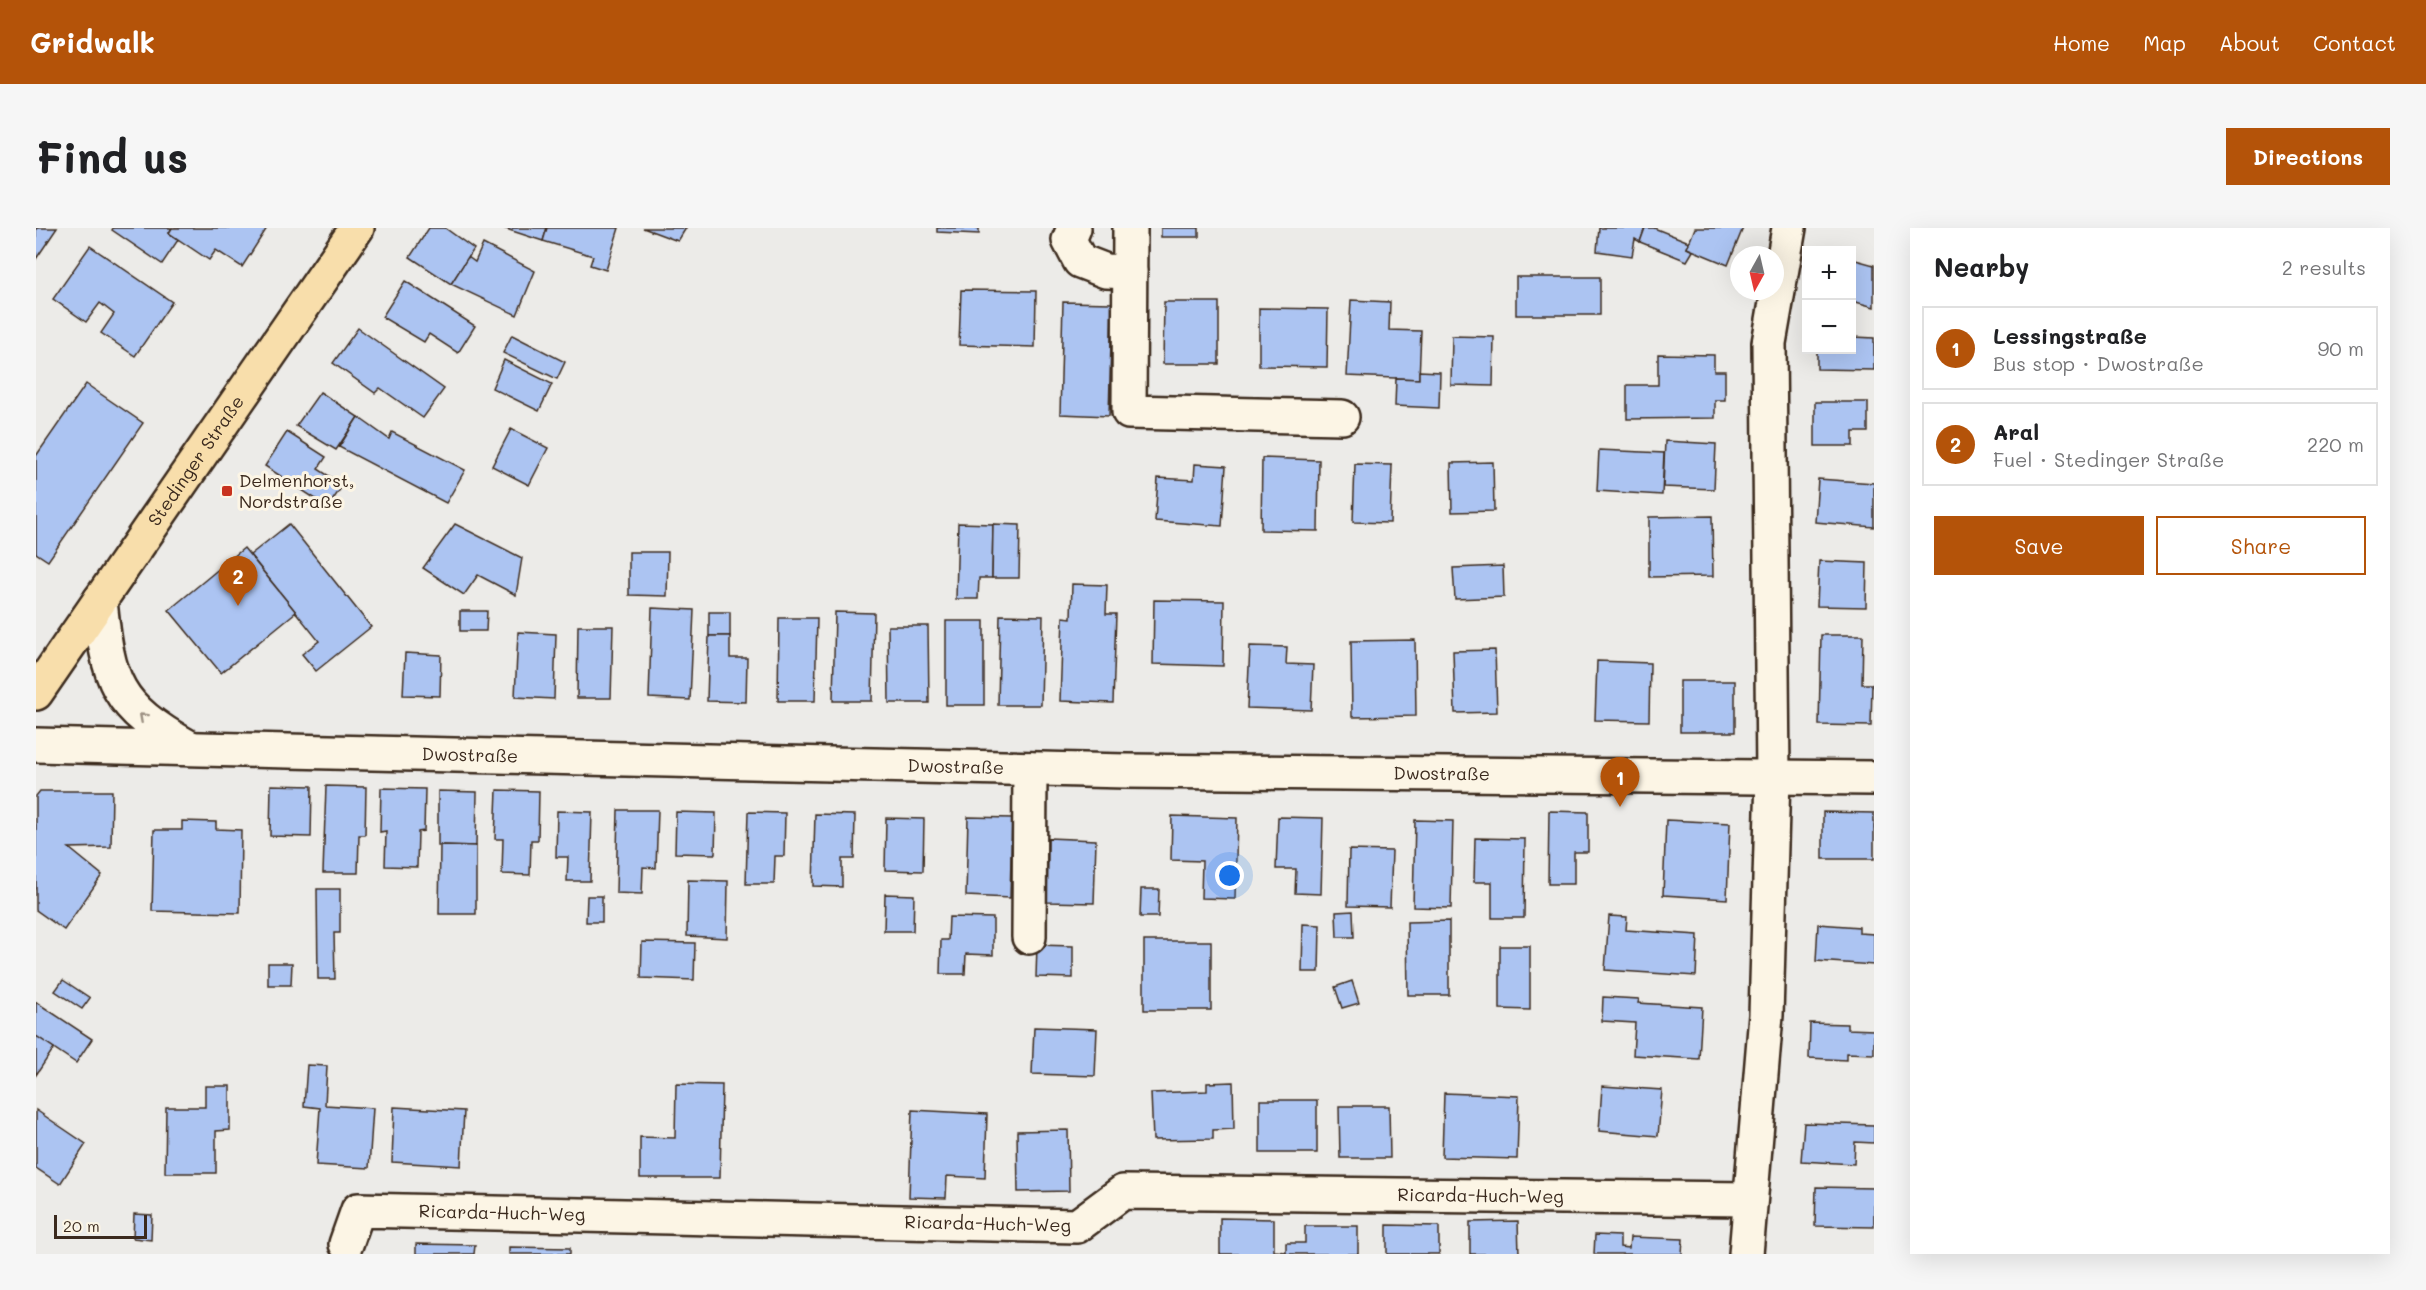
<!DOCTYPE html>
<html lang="en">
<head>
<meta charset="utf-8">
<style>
	:root { --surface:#fff; --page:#f6f6f6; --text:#202124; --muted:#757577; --line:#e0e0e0; --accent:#b45309 }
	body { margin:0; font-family:Mali,sans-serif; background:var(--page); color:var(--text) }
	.controls { position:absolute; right:18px; top:18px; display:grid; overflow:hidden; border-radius:0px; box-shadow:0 6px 24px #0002 }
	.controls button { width:54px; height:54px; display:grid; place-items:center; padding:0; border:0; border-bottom:2px solid var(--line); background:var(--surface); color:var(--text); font:30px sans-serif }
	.compass { position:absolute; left:1694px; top:18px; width:54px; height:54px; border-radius:50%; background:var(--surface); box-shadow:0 6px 24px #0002; rotate:188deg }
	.scale { position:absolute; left:18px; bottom:15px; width:93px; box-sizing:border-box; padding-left:6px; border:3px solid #3b2a1e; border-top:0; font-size:16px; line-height:21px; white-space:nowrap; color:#3b2a1e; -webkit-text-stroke:4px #fcf5e5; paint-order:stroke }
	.you { position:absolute; left:1194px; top:648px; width:21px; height:21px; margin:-15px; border:4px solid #fff; border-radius:50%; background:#1a73e8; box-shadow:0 0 0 9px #1a73e833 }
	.badge { display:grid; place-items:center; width:39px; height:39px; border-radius:50%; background:var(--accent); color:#fff; font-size:20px; font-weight:700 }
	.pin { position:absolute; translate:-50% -50px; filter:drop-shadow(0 2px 3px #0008) }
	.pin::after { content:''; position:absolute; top:32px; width:21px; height:18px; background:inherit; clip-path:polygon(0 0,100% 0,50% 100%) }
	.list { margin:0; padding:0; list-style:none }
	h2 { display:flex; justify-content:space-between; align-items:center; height:78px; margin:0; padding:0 24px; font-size:26px }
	h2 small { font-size:20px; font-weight:400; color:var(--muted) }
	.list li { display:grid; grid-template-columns:39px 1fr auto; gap:18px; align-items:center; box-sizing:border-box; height:84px; margin:0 12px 12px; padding:0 12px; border:2px solid var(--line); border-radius:0px }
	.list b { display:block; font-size:22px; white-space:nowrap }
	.list p { margin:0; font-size:20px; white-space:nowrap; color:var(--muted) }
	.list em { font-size:20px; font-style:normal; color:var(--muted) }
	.actions { display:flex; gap:12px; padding:18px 24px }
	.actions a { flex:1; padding:14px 0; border:2px solid var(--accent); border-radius:0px; text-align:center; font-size:21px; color:var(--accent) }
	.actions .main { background:var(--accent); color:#fff }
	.map { position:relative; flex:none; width:1838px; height:1026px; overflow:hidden; border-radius:0px }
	header { display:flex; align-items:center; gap:36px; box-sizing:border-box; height:84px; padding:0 30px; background:var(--accent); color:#fff }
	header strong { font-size:28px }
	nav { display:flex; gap:33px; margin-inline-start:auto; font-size:21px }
	.intro { display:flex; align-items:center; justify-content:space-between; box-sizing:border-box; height:144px; padding:0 36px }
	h1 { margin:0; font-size:42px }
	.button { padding:15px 27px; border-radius:0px; background:var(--accent); color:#fff; font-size:21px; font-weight:700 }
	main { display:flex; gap:36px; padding:0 36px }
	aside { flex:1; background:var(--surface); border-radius:0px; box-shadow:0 6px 24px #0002 }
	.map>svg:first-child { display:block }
	.building { fill:#acc4f2; stroke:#3b2a1e; stroke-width:1.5 }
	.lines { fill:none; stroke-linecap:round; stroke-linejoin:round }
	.minor-casing { stroke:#3b2a1e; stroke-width:38 }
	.major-casing { stroke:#3b2a1e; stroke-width:38 }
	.minor { stroke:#fcf5e5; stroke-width:33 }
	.major { stroke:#f8deab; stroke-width:33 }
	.oneway { stroke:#9c9082 }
	.poi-dot { fill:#c8321e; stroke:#fcf5e5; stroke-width:2 }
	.labels { text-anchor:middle; stroke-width:6; stroke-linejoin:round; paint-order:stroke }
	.street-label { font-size:18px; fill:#3b2a1e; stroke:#fcf5e5 }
	.poi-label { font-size:18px; fill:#3b2a1e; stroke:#fcf5e5; text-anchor:start }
</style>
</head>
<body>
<header>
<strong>Gridwalk</strong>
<nav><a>Home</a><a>Map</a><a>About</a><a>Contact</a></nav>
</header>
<div class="intro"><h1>Find us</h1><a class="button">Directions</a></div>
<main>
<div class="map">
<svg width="1838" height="1026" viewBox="0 0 1838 1026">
	<rect width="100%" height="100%" fill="#ecebe8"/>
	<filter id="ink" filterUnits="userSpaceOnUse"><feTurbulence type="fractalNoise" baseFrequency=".0167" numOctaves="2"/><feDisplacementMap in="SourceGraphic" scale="12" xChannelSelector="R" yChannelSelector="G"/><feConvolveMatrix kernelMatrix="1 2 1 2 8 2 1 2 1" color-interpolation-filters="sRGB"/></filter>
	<g filter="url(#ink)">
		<g class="building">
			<path d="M0,0H21L0,31Z"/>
			<path d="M77,0H136L133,5L142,12L126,36L76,2Z"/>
			<path d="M136,0H231L206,39L180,22L173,32L133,5Z"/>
			<path d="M393,0H409L438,21L415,56L374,29Z"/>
			<path d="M467,0H511L507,13Z"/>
			<path d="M511,0H583L570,42L554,37L557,28L507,13Z"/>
			<path d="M607,0H650L642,13Z"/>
			<path d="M901,0H943V6L901,4Z"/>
			<rect x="1125" y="0" width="38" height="9"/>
			<path d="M1563,0H1609L1604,14L1599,11L1596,28L1561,23Z"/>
			<path d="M1609,0H1618L1653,14L1651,20L1657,23L1651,33L1604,14Z"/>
			<path d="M1659,0H1707L1692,37L1651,20Z"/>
			<path d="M447,16L499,43L481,87L415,56L432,29L439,34Z"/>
			<path d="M54,18L136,74L99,128L65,105L78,86L64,75L50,94L17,71Z"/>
			<path d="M1816,31L1838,37V79L1816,73Z"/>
			<rect x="1480" y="49" width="84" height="38"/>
			<path d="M369,53L439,98L422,125L393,106L388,114L346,89Z"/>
			<path d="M925,62L1000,63L999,119L923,117Z"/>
			<path d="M1315,72L1354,74L1353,102L1385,103L1383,151L1311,148Z"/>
			<path d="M1027,74L1076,75L1073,188L1024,186Z"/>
			<path d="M1128,74H1183V136H1127Z"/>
			<path d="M1223,80L1292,81L1291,139L1223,138Z"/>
			<path d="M322,100L408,161L387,190L344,160L339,165L297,135Z"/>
			<path d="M1816,100H1819V109L1838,110V142L1781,141V122H1816Z"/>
			<path d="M476,107L529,134L521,151L467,125Z"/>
			<path d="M1416,108L1458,109L1457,158L1415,157Z"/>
			<path d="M1622,126L1678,127V143H1689V172H1679V190L1591,191V157H1622Z"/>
			<path d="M468,132L516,156L503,183L456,160Z"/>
			<path d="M1383,143L1404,144L1403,180L1359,178L1360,150L1383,151Z"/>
			<path d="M50,156L107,195L12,333L0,325V228Z"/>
			<path d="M284,164L322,189L300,222L260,198Z"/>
			<path d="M1779,174H1832V204H1817V218H1779Z"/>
			<path d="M322,189L353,211L356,204L429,242L410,275L303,219Z"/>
			<path d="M475,201L512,220L493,257L456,238Z"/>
			<path d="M251,204L290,229L282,241L307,257L292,279L229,238Z"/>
			<path d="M1629,213L1680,216L1678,261L1627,259Z"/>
			<path d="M1563,222L1628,225L1626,267L1561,263Z"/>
			<path d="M1226,230L1283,232L1282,303L1225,302Z"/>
			<path d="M1457,234L1458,283L1416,284L1415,235Z"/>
			<path d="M1159,236L1190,238L1186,298L1119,293L1122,250L1158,252Z"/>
			<path d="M1319,236L1356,237L1354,295L1317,294Z"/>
			<path d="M1782,251L1838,255V299L1779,294Z"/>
			<path d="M1676,288L1677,348L1613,349V289Z"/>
			<path d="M922,295L957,296L956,350H943L942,371H920Z"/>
			<path d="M253,296L335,399L280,443L266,426L283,413L214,327Z"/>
			<path d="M419,296L486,330L480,367L442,347L428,367L387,340Z"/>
			<path d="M957,296L984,297L983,350H956Z"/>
			<path d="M208,320L260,384L185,445L133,382Z"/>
			<path d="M593,324H632L631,368L593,367Z"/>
			<path d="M1783,333L1831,335L1830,379L1781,378Z"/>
			<path d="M1467,338L1468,369L1419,371L1417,340Z"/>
			<path d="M1036,356L1071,357L1070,386H1080L1077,475L1024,473L1027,389L1035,390Z"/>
			<path d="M1118,372L1188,373L1187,438L1117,436Z"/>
			<path d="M616,380L658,382L654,472L613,470Z"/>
			<path d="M424,383H451L450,403H424Z"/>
			<rect x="673" y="384" width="21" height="24"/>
			<path d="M799,384L838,385L836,473H797Z"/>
			<path d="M964,387L1007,388L1005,477H962Z"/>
			<path d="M743,390H781L779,473H742Z"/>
			<rect x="910" y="393" width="38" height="84"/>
			<path d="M542,398H577L575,470H541Z"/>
			<path d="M852,398H892L893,475H853Z"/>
			<path d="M482,404L520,406L518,471L479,469Z"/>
			<path d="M1785,407H1827L1826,456H1836L1835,498L1783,497Z"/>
			<path d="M673,408H694V430H711L710,474L671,473Z"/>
			<path d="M1379,412L1380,488L1316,489L1315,413Z"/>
			<path d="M1214,418L1251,419L1250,436L1277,437L1275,482L1211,480Z"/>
			<path d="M1459,422L1461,484L1419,485L1417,423Z"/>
			<path d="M369,425L405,427L404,468L367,467Z"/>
			<path d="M1561,433L1614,435L1613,493L1559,492Z"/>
			<rect x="1644" y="453" width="55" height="51"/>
			<path d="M235,557L276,558L275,609L234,608Z"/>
			<path d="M290,558L330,559L329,607H323L322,645H287Z"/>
			<path d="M345,560L389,561L388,603L382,604L381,639L349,638L350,603L344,604Z"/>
			<path d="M461,562L503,563L502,612H495L494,647L466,646L467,611H459Z"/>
			<path d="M4,563H76L75,619L33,620L66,647L28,702L0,682V568Z"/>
			<path d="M402,563L441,564L440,618L402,617Z"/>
			<path d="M582,582H622L620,640L607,639L606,666L580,665Z"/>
			<path d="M521,583L556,584L554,653H531L532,629H520Z"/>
			<path d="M1513,583L1552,584V624H1538V656H1512Z"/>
			<path d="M640,584L680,585L679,626L639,625Z"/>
			<path d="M712,584L749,585L748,628H739L738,656H710Z"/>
			<path d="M1787,584L1838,585V631H1787Z"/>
			<path d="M779,586L819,587L818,631H806V659L777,658Z"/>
			<path d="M1136,588L1201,590L1199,671L1165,670L1166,633L1135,632Z"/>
			<path d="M932,589L976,590L974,670L930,668Z"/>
			<path d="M1242,589L1287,590L1285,666L1259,665L1260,641H1240Z"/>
			<path d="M850,590L888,591L887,643L849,642Z"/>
			<path d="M1379,592L1417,593L1415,680L1377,679Z"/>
			<path d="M1630,592L1694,595L1691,671L1627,667Z"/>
			<path d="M146,593L180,594V601L205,602L204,685L116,683L118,602H146Z"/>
			<path d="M1012,610L1060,612L1058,675L1011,674Z"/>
			<path d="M1439,610L1489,611L1488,690H1456V654H1438Z"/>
			<path d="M404,617L440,618V686H403Z"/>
			<path d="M1313,622L1356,623L1354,679L1312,678Z"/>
			<path d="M652,652L692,653L691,710L651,708Z"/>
			<path d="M281,661H304V705H298L299,751H282Z"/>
			<path d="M1105,661H1123L1122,689H1104Z"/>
			<path d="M849,666L878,667L877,703H848Z"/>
			<path d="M551,668H566V694H550Z"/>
			<path d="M1317,683L1318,709H1301L1300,684Z"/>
			<path d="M1573,688L1591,689L1590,702L1662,707L1660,748L1569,742Z"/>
			<path d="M913,689L957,690V727L930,726L929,746H904L905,712H912Z"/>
			<path d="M1413,693V767H1372L1371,694Z"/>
			<path d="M1267,696L1284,697L1283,744H1266Z"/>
			<path d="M1782,696L1823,699V705L1838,706V737L1780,733Z"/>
			<rect x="1108" y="713" width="67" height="69"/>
			<path d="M606,714L659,715L658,752L605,750Z"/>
			<path d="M1001,717L1037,718V750L1000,749Z"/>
			<path d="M1464,718H1494V782L1464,781Z"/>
			<path d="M232,735H256L255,757H232Z"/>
			<path d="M27,752L54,770L46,781L19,763Z"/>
			<path d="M1316,753L1323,775L1306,780L1299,759Z"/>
			<path d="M1567,769L1603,771L1602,775L1666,779L1663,831L1597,827L1599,795L1566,793Z"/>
			<path d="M0,774L56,811L40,835L0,808Z"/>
			<path d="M1774,795L1811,796V801L1838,802V826L1810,825V832L1773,830Z"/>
			<path d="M998,799L1061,801L1059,848L996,846Z"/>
			<path d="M0,808L18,820L0,847Z"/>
			<path d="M271,837L291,838L289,877L337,880L333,940L280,937L284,880L268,878Z"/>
			<path d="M1197,854L1198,901L1177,902V911L1117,912L1115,865L1171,863V855Z"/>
			<path d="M640,856L686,857L684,950H604V909L639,910Z"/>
			<path d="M169,858H194V902L180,903V945H129L130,879H169Z"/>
			<path d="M1566,858L1626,862L1622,908L1563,903Z"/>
			<path d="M1408,865L1483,868L1481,931L1406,929Z"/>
			<rect x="1224" y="872" width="57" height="53"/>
			<path d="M1303,878H1353L1354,930H1304Z"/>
			<path d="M358,879L428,883L425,938L356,934Z"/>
			<path d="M0,882L50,916L24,956L0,940Z"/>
			<path d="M876,882L951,886L949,950L911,948L910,970L873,969Z"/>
			<path d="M1768,895L1838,897V915L1819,914L1818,936L1765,933Z"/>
			<path d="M1032,902L1033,963L982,964L981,903Z"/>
			<path d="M1780,959L1838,960V999L1779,998Z"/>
			<path d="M98,986L116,987L115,1012L97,1010Z"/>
			<path d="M1184,990L1238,991V1023L1249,1024V1026H1184Z"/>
			<path d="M1482,993L1483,1026H1434V994Z"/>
			<path d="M1351,997L1403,998V1026H1351Z"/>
			<path d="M1269,998H1322V1026H1250V1015H1269Z"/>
			<path d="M1559,1007L1584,1008V1019L1593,1020L1594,1009L1647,1011L1646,1026H1558Z"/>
			<path d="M380,1016L439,1017L438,1026H380Z"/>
			<path d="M473,1019L534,1020V1026H473Z"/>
		</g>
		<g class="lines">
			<g class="minor-casing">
				<g id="minor">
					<path d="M1038,0L1033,12L1044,33L1070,43L1094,44"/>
					<path d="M1094,0L1093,184L1306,189"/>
					<path d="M64,372C72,455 79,478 154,520"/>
					<path id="s1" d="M0,517L1090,543L1838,550"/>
					<path d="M993,709L994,541"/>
					<path id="s2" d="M310,1016L322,982L1041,998L1087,964L1714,971"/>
					<path d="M1710,1026L1730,787L1737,549L1733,115L1753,0"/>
				</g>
			</g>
			<g class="major-casing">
				<g id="major">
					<path id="s3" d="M0,465L321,0"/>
				</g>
			</g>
			<use href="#minor" class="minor"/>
			<use href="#major" class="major"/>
		</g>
		<defs><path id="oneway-chevron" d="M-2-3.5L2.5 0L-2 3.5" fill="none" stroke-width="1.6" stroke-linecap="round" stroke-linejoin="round" transform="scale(1.5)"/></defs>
		<use class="oneway" href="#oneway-chevron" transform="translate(107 489) rotate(-138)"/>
	</g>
	<rect class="poi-dot" x="185" y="257" width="12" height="12" rx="3"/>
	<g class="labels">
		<g class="street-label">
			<text dy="6" stroke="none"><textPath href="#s3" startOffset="282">Stedinger Straße</textPath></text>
			<text dy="6" stroke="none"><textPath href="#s1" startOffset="434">Dwostraße</textPath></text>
			<text dy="6" stroke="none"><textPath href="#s1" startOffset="920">Dwostraße</textPath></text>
			<text dy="6" stroke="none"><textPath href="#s1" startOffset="1406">Dwostraße</textPath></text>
			<text dy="6" stroke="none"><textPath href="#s2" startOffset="1170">Ricarda-Huch-Weg</textPath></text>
			<text dy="6" stroke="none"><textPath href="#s2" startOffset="180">Ricarda-Huch-Weg</textPath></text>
			<text dy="6" stroke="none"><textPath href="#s2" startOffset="666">Ricarda-Huch-Weg</textPath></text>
		</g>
		<g class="poi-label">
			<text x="203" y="259">Delmenhorst,<tspan x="203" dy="21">Nordstraße</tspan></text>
		</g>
	</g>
</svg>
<div class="controls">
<button>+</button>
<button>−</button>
</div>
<svg class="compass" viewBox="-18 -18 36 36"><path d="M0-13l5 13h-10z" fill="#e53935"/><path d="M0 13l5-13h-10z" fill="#757577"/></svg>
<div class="scale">20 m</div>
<div class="you"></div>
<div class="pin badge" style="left:1584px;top:579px">1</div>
<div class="pin badge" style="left:202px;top:378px">2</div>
</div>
<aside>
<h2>Nearby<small>2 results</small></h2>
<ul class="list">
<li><span class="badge">1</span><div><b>Lessingstraße</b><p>Bus stop · Dwostraße</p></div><em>90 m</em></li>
<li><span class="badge">2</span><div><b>Aral</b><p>Fuel · Stedinger Straße</p></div><em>220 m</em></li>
</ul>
<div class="actions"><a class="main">Save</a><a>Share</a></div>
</aside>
</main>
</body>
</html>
